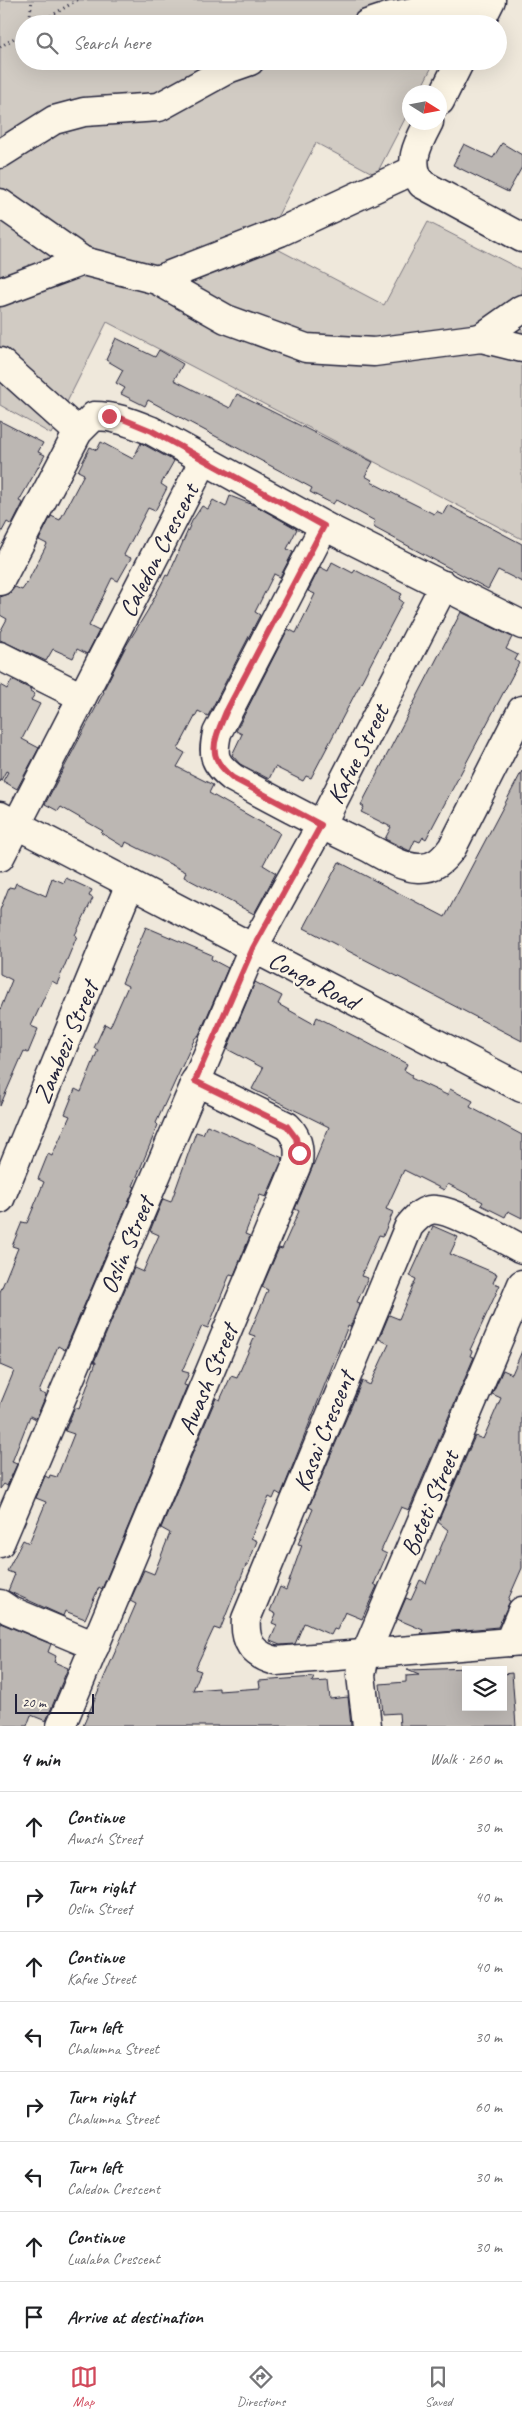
<!DOCTYPE html>
<html lang="en">
<head>
<meta charset="utf-8">
<style>
	:root { --surface:#fff; --page:#f2f2f2; --text:#202124; --muted:#757577; --line:#e0e0e0; --accent:#d1495b }
	body { margin:0; font-family:Caveat,sans-serif; background:var(--page); color:var(--text) }
	.controls { position:absolute; right:15px; bottom:15px; display:grid; overflow:hidden; border-radius:0px; box-shadow:0 5px 20px #0002 }
	.controls button { width:45px; height:45px; display:grid; place-items:center; padding:0; border:0; border-bottom:1px solid var(--line); background:var(--surface); color:var(--text); font:25px sans-serif }
	.compass { position:absolute; left:402px; top:85px; width:45px; height:45px; border-radius:50%; background:var(--surface); box-shadow:0 5px 20px #0002; rotate:101deg }
	.scale { position:absolute; left:15px; bottom:12px; width:79px; box-sizing:border-box; padding-left:5px; border:2px solid #22223b; border-top:0; font-size:14px; line-height:18px; white-space:nowrap; color:#22223b; -webkit-text-stroke:4px #fcf5e5; paint-order:stroke }
	.stop { position:absolute; width:15px; height:15px; margin:-11px; border:4px solid #d1495b; border-radius:50%; background:#fff }
	.stop.end { background:#d1495b; border-color:#fff; box-shadow:0 1px 5px #0008 }
	.list { margin:0; padding:0; list-style:none }
	h2 { display:flex; justify-content:space-between; align-items:center; height:65px; margin:0; padding:0 20px; font-size:21px }
	h2 small { font-size:16px; font-weight:400; color:var(--muted) }
	.list li { display:grid; grid-template-columns:32px 1fr auto; gap:15px; align-items:center; box-sizing:border-box; height:70px; padding:0 20px; border-top:1px solid var(--line) }
	.list b { display:block; font-size:19px; white-space:nowrap }
	.list p { margin:0; font-size:16px; white-space:nowrap; color:var(--muted) }
	.list em { font-size:16px; font-style:normal; color:var(--muted) }
	.icon { flex:none; width:28px; height:28px; fill:none; stroke:currentColor; stroke-width:2; stroke-linecap:round; stroke-linejoin:round }
	.map { position:relative; flex:none; width:522px; height:1726px; overflow:hidden }
	.search { position:absolute; background:var(--surface); box-shadow:0 5px 20px #0002; left:15px; right:15px; top:15px; height:55px; display:flex; align-items:center; gap:12px; box-sizing:border-box; padding:0 18px; border-radius:28px; color:var(--muted); font-size:19px }
	.sheet { height:625px; background:var(--surface) }
	nav { display:flex; justify-content:space-around; align-items:center; box-sizing:border-box; height:70px; border-top:1px solid var(--line); background:var(--surface); font-size:14px; color:var(--muted) }
	nav a { display:grid; justify-items:center; gap:2px }
	nav .on { color:var(--accent) }
	.map>svg:first-child { display:block }
	.green { fill:#d1cbc3; stroke:#7a767f }
	.building { fill:#bcb7b3; stroke:#22223b }
	.lines { fill:none; stroke-linecap:round; stroke-linejoin:round }
	.minor-casing { stroke:#22223b; stroke-width:31 }
	.path { stroke:#22223b; stroke-width:3; stroke-dasharray:1 4; stroke-linecap:butt }
	.minor { stroke:#fcf5e5; stroke-width:28 }
	.route { stroke:#d1495b; stroke-width:6 }
	.labels { text-anchor:middle; stroke-width:4.5; stroke-linejoin:round; paint-order:stroke }
	.street-label { font-size:25px; fill:#22223b; stroke:#fcf5e5 }
</style>
</head>
<body>
<div class="map">
<svg width="522" height="1726" viewBox="0 0 522 1726">
	<rect width="100%" height="100%" fill="#efe8db"/>
	<filter id="ink" filterUnits="userSpaceOnUse"><feTurbulence type="fractalNoise" baseFrequency=".02" numOctaves="2"/><feDisplacementMap in="SourceGraphic" scale="10" xChannelSelector="R" yChannelSelector="G"/><feConvolveMatrix kernelMatrix="1 2 1 2 8 2 1 2 1" color-interpolation-filters="sRGB"/></filter>
	<g filter="url(#ink)">
		<path class="green" d="M0,0H467L455,24H24V61H435L419,92H410L409,111L376,175L316,143L264,242L384,305L428,222L522,270V539L107,322L51,434L0,405Z"/>
		<g class="building">
			<path d="M502,143L522,155V167L508,192L453,165L464,144L493,158Z"/>
			<path d="M116,338L155,357L159,350L183,364L174,380L230,408L237,394L373,462L365,476L372,480L371,482L402,498L434,514L436,511L443,514L448,505L522,544V582L498,570L488,589L375,528L373,525L375,521L336,500L333,504L310,492L312,488L148,400L145,406L121,394L125,388L116,383L123,370L106,360Z"/>
			<path d="M0,421L43,443L38,452L45,455L19,501L23,503L12,525L7,522L0,535Z"/>
			<path d="M101,442L133,459L141,443L174,461L161,484L167,488L155,511L148,508L124,555L131,558L118,581L112,578L93,617L89,626L99,631L87,654L77,649L73,658L53,649L46,661L0,640V632L7,619L0,615V597L9,594L15,587L22,590L27,583L47,544L39,540L51,516L60,520L84,474L78,471L90,447L97,450Z"/>
			<path d="M230,496L256,506L297,529L287,549L293,552L280,577L274,574L255,612L260,615L208,716L198,711L178,749L185,753L177,767L213,785L209,793L280,833L263,865L276,873L254,914L184,877L186,872L126,842L124,847L101,833L103,831L61,807L58,811L45,804L104,692L103,691L126,646L148,610L166,575L168,576L192,521L202,506L208,509L213,500L226,507Z"/>
			<path d="M332,562L353,573L355,570L402,594L399,599L403,602L311,778L306,776L303,781L275,767L269,779L240,764L232,755L242,734L236,731L288,629L296,633L315,594L308,591L320,567L328,571Z"/>
			<path d="M461,612L512,637L506,649L518,655L515,660L519,663L426,839L423,837L420,842L415,840L410,851L385,839L391,827L361,812L364,807L361,805Z"/>
			<path d="M12,680L31,689L30,691L35,694L31,700L40,704L22,739L39,748L17,789L3,781L8,772L6,771L0,782V685L7,689Z"/>
			<path d="M522,771V1041L304,928L339,862L445,917Z"/>
			<path d="M52,878L64,883L66,878L92,890L89,896L93,898L75,935L77,936L57,984L52,981L31,1026L38,1029L28,1053L24,1051L0,1106V1010L12,980L0,974V910L9,887L14,888L16,883L46,896Z"/>
			<path d="M146,927L212,955L211,959L228,968L199,1035L195,1038L156,1123L158,1125L133,1186L135,1187L65,1350L58,1346L39,1392L46,1395L36,1419L30,1416L12,1462L17,1464L7,1486L4,1484L0,1489V1405L14,1371L0,1365V1292L18,1248L12,1246L22,1222L27,1223L44,1182L38,1179L48,1154L52,1156L70,1116L65,1114L75,1089L81,1092L98,1050L94,1048L105,1024L110,1027L128,986L122,983Z"/>
			<path d="M255,982L282,996L278,1004L314,1024L317,1017L362,1040L407,1064L404,1070L412,1075L411,1078L447,1095L450,1089L473,1101L470,1107L522,1135V1218L508,1211L505,1217L481,1205L483,1202L448,1184L444,1190L404,1170L386,1209L393,1212L383,1236L379,1235L361,1276L368,1278L357,1302L360,1303L350,1327L348,1326L281,1495L276,1492L273,1499L269,1497L251,1538L257,1541L248,1565H246L220,1630L214,1628L195,1669L201,1671L193,1690L219,1688V1691L260,1688L259,1681L314,1677L312,1682L328,1681L330,1699L348,1697L351,1726H83L136,1604L130,1601L144,1570L154,1574L170,1533L161,1528L216,1398L220,1400L231,1376L237,1378L255,1336L249,1334L268,1290L262,1287L279,1248L282,1249L299,1211L295,1209L329,1127L252,1089L263,1068L227,1049Z"/>
			<path d="M207,1125L283,1158L266,1197L260,1195L245,1234L250,1236L234,1275L230,1274L208,1328L202,1326L182,1371L189,1373L184,1385L187,1386L102,1589L99,1587L85,1619L65,1611L63,1616L8,1591L15,1574L7,1571L23,1540L29,1543L46,1502L36,1498L45,1476L49,1478L50,1475L57,1477L74,1434L65,1431L75,1407L79,1409L96,1362H94L134,1268L143,1272L151,1253L159,1235L150,1231L163,1199L171,1202L196,1132L203,1134Z"/>
			<path d="M433,1226L458,1237L450,1254L497,1274L493,1283L500,1285L470,1350L472,1351L470,1356L474,1357L409,1510L401,1507L381,1551L387,1554L374,1584L377,1586L362,1619L345,1612L337,1630L334,1629L331,1635L304,1623L295,1644L280,1645L270,1641L277,1625L272,1623L276,1614L270,1611L280,1587L286,1590L302,1545L298,1544L313,1509L309,1507L362,1381L370,1385L389,1344L379,1339L389,1315L399,1319L416,1279L410,1276Z"/>
			<path d="M522,1351V1568L508,1600L510,1601L498,1627L421,1634L423,1630L397,1619L406,1598L411,1600L420,1580L426,1583L448,1530L438,1522L475,1436L483,1439L501,1398L492,1394L503,1370L512,1374Z"/>
			<path d="M0,1623L51,1644L48,1652L56,1656L54,1662L68,1668L46,1721L31,1715L27,1726H0Z"/>
			<path d="M502,1667L503,1670H466V1707H503V1674L512,1673L516,1726H400L399,1713L383,1714L380,1684L406,1682V1676L419,1675L407,1670Z"/>
		</g>
		<g class="lines">
			<g class="minor-casing">
				<g id="minor">
					<path d="M367,24L391,16L481,0"/>
					<path d="M479,24L491,0"/>
					<path d="M440,101L460,61"/>
					<path d="M429,122C418,143 406,163 422,184L522,238"/>
					<path d="M0,154L54,120L84,112L159,107L230,68L250,61"/>
					<path d="M0,203L83,261"/>
					<path d="M157,280L280,232L414,170"/>
					<path d="M0,292L83,261L157,280L226,319L306,348L374,352L481,338L522,348"/>
					<path d="M481,338L522,309"/>
					<path d="M0,362L78,432"/>
					<path d="M324,526L217,733C212,757 214,763 233,778C277,802 320,825 365,846C381,854 399,867 418,868C434,869 443,860 452,848L522,710"/>
					<path d="M0,581L78,432L94,416C116,416 132,423 152,431L324,526L522,625"/>
					<path d="M0,656L82,697"/>
					<path d="M0,816L522,1088"/>
					<path d="M0,857L204,460"/>
					<path d="M0,1199L130,884"/>
					<path d="M522,1249C504,1240 448,1206 430,1210C421,1212 415,1219 409,1226L246,1619C244,1643 253,1655 276,1661L522,1641"/>
					<path d="M0,1543L253,948L321,825L444,585"/>
					<path d="M0,1604L9,1610L95,1646"/>
					<path d="M509,1642L522,1611"/>
					<path d="M61,1726L298,1162C300,1148 298,1137 287,1126L195,1081"/>
					<path d="M367,1726L361,1675L365,1655L522,1284"/>
				</g>
			</g>
			<g class="path">
				<path d="M29,24L32,0"/>
				<path d="M38,24L77,0"/>
				<path d="M0,47L24,32"/>
			</g>
			<use href="#minor" class="minor"/>
		</g>
	</g>
	<g class="lines" filter="url(#ink)">
		<path class="route" d="M109,416L123,419L152,431L324,526L226,712C214,741 205,756 233,778L321,825L253,948L195,1081L287,1126L296,1138L299,1153"/>
	</g>
	<g class="labels">
		<g class="street-label">
			<text transform="translate(158 550) rotate(-63)" y="9">Caledon Crescent</text>
			<text transform="translate(357 754) rotate(-63)" y="9">Kafue Street</text>
			<text transform="translate(314 980) rotate(28)" y="9">Congo Road</text>
			<text transform="translate(65 1042) rotate(-67)" y="9">Zambezi Street</text>
			<text transform="translate(126 1245) rotate(-67)" y="9">Oslin Street</text>
			<text transform="translate(207 1379) rotate(-67)" y="9">Awash Street</text>
			<text transform="translate(323 1431) rotate(-68)" y="9">Kasai Crescent</text>
			<text transform="translate(429 1503) rotate(-67)" y="9">Boteti Street</text>
		</g>
	</g>
</svg>
<div class="controls">
<button><svg class="icon" aria-label="layers" viewBox="0 0 24 24"><path d="M12 4l9 5-9 5-9-5zM3 14l9 5 9-5"/></svg></button>
</div>
<svg class="compass" viewBox="-18 -18 36 36"><path d="M0-13l5 13h-10z" fill="#e53935"/><path d="M0 13l5-13h-10z" fill="#757577"/></svg>
<div class="scale">20 m</div>
<div class="stop" style="left:299px;top:1153px"></div>
<div class="stop end" style="left:109px;top:416px"></div>
<div class="search"><svg class="icon" aria-label="search" viewBox="0 0 24 24"><circle cx="10" cy="10" r="6"/><path d="M15 15l6 6"/></svg>Search here</div>
</div>
<section class="sheet">
<h2>4 min<small>Walk · 260 m</small></h2>
<ul class="list">
<li><svg class="icon" aria-label="ahead" viewBox="0 0 24 24"><path d="M12 20V5M6 11l6-6 6 6"/></svg><div><b>Continue</b><p>Awash Street</p></div><em>30 m</em></li>
<li><svg class="icon" aria-label="right" viewBox="0 0 24 24"><path d="M7 20v-9h11M14 6l5 5-5 5"/></svg><div><b>Turn right</b><p>Oslin Street</p></div><em>40 m</em></li>
<li><svg class="icon" aria-label="ahead" viewBox="0 0 24 24"><path d="M12 20V5M6 11l6-6 6 6"/></svg><div><b>Continue</b><p>Kafue Street</p></div><em>40 m</em></li>
<li><svg class="icon" aria-label="left" viewBox="0 0 24 24"><path d="M17 20v-9H6M10 6l-5 5 5 5"/></svg><div><b>Turn left</b><p>Chalumna Street</p></div><em>30 m</em></li>
<li><svg class="icon" aria-label="right" viewBox="0 0 24 24"><path d="M7 20v-9h11M14 6l5 5-5 5"/></svg><div><b>Turn right</b><p>Chalumna Street</p></div><em>60 m</em></li>
<li><svg class="icon" aria-label="left" viewBox="0 0 24 24"><path d="M17 20v-9H6M10 6l-5 5 5 5"/></svg><div><b>Turn left</b><p>Caledon Crescent</p></div><em>30 m</em></li>
<li><svg class="icon" aria-label="ahead" viewBox="0 0 24 24"><path d="M12 20V5M6 11l6-6 6 6"/></svg><div><b>Continue</b><p>Lualaba Crescent</p></div><em>30 m</em></li>
<li><svg class="icon" aria-label="arrive" viewBox="0 0 24 24"><path d="M6 21V4h12l-3 4 3 4H6"/></svg><div><b>Arrive at destination</b></div></li>
</ul>
</section>
<nav>
<a class="on"><svg class="icon" aria-label="map" viewBox="0 0 24 24"><path d="M3 6l6-2 6 2 6-2v14l-6 2-6-2-6 2zM9 4v14M15 6v14"/></svg>Map</a>
<a><svg class="icon" aria-label="directions" viewBox="0 0 24 24"><path d="M12 3l9 9-9 9-9-9zM9 14v-3h6M13 9l2 2-2 2"/></svg>Directions</a>
<a><svg class="icon" aria-label="saved" viewBox="0 0 24 24"><path d="M7 4h10v16l-5-4-5 4z"/></svg>Saved</a>
</nav>
</body>
</html>
